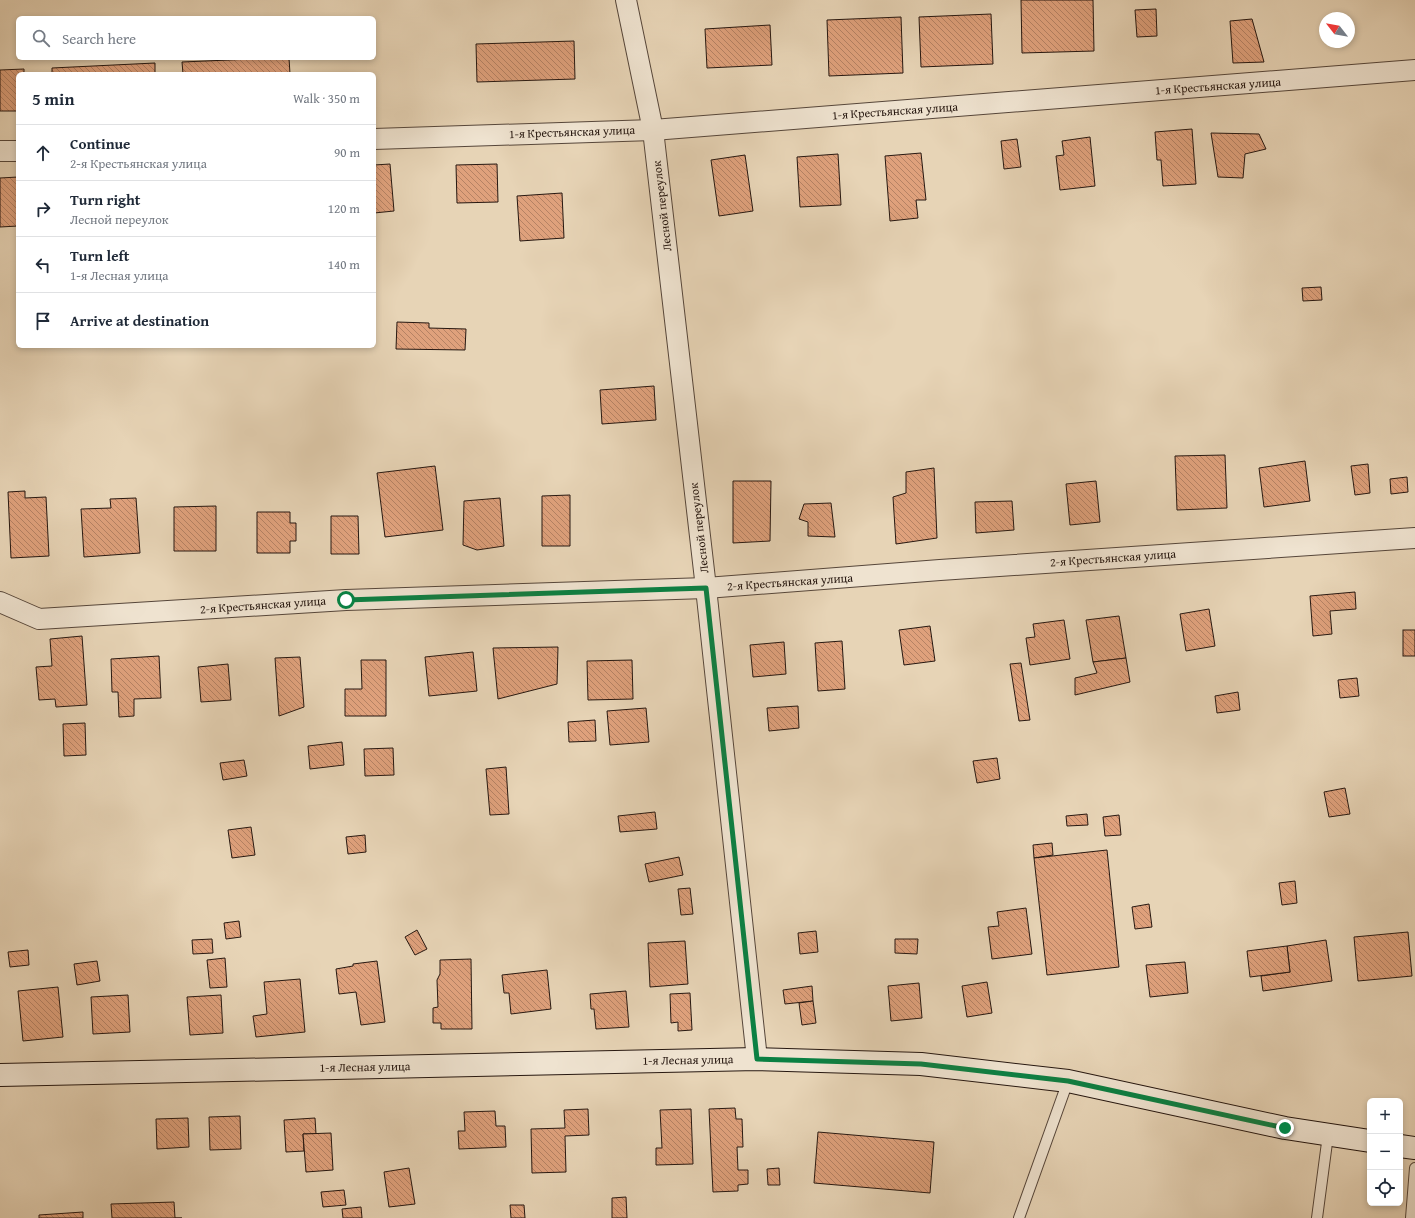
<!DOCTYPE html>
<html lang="en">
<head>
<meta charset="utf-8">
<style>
	:root { --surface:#fff; --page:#f2f2f3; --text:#1f2937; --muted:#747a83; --line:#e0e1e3 }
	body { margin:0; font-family:"Gentium Book Plus",serif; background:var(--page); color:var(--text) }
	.controls { position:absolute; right:12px; bottom:12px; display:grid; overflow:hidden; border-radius:6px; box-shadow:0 2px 6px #0003 }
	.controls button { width:36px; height:36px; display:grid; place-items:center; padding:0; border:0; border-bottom:1px solid var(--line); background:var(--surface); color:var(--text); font:20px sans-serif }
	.compass { position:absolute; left:1319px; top:12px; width:36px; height:36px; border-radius:50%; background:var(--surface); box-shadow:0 2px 6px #0003; rotate:301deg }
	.stop { position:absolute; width:12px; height:12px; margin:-9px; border:3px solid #0b8043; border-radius:50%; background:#fff }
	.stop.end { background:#0b8043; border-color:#fff; box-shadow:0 1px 4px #0008 }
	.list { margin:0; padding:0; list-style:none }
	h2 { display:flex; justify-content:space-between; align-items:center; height:52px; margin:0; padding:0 16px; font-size:17px }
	h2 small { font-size:13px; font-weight:400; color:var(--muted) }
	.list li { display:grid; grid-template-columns:26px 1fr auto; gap:12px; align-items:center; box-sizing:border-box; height:56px; padding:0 16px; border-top:1px solid var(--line) }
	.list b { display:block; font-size:15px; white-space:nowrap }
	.list p { margin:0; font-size:13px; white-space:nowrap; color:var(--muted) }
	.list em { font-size:13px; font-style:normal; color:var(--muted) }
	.icon { flex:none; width:22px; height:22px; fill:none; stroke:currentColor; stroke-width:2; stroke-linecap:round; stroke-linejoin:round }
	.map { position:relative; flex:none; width:1415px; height:1218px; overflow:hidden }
	.search { position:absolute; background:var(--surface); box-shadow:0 2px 6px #0003; left:16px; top:16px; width:360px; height:44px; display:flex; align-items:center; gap:10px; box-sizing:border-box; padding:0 14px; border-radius:6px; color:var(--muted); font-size:15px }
	.panel { position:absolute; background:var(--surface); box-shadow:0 2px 6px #0003; left:16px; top:72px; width:360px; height:276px; border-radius:6px }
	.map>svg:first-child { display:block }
	.building { fill:url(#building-back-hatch); stroke:#261710 }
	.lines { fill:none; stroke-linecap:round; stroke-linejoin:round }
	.lane-casing { stroke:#56463a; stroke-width:12 }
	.street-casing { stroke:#56463a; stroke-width:22 }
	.secondary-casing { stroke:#261710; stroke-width:24 }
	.lane { stroke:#efe3d0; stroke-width:10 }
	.street { stroke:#efe3d0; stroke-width:20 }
	.secondary { stroke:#efe3d0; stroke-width:22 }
	.route { stroke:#0b8043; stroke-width:5 }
	.labels { text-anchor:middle; stroke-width:4; stroke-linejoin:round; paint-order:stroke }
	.street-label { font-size:12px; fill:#261710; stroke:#efe3d0 }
</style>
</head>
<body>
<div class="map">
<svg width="1415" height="1218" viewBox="0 0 1415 1218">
	<defs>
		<pattern id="building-back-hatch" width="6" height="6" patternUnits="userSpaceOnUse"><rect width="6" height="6" fill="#dfa17c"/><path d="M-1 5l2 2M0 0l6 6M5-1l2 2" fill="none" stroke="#b58264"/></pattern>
	</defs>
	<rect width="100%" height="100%" fill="#e7d4b6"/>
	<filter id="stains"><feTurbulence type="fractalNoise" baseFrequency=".005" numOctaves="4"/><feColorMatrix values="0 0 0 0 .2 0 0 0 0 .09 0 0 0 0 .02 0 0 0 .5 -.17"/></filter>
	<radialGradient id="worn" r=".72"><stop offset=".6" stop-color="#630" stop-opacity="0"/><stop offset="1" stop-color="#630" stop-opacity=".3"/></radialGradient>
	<g class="building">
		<path d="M1021,0H1093L1094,51L1022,53Z"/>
		<path d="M1156,9L1157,36L1137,37L1135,10Z"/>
		<path d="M991,14L993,64L921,67L919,17Z"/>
		<path d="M901,17L903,73L829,76L827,20Z"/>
		<path d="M1252,19L1264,62L1233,63L1230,21Z"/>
		<path d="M770,25L772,65L707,68L705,29Z"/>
		<path d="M574,41L575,79L477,82L476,44Z"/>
		<path d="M275,58H289L290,74H183L182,62Z"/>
		<path d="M155,63V74H52V68Z"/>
		<path d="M24,69V74H18V111H0V70Z"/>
		<path d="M1192,129L1196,184L1163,186L1161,160H1157L1155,132Z"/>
		<path d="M1211,133L1259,134L1266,149L1245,154L1243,178L1218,177Z"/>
		<path d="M1090,137L1095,186L1060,190L1056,156L1064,155L1062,141Z"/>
		<path d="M1017,139L1021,167L1004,169L1001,141Z"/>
		<path d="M921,153L926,200H916L918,218L890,221L885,156Z"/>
		<path d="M838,154L841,205L800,207L797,157Z"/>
		<path d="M745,155L753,211L719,216L711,160Z"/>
		<path d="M390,164L394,211L374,213V165Z"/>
		<path d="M497,164L498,202L457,203L456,165Z"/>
		<path d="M18,177V226L0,227V178Z"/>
		<path d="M562,193L564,238L520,241L517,196Z"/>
		<path d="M1321,287L1322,300L1303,301L1302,288Z"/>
		<path d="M397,322L429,323V328L466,329L465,350L396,349Z"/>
		<path d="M654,386L656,420L602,424L600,390Z"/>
		<path d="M1225,455L1227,508L1177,510L1175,456Z"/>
		<path d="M1305,461L1310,501L1264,507L1259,468Z"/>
		<path d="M1368,464L1370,493L1355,495L1351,466Z"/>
		<path d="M435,466L443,530L385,537L377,473Z"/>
		<path d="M934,468L937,538L896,544L893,497L906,493V472Z"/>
		<path d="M1407,477L1408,492L1391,494L1390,479Z"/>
		<path d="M733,481H771L770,541L733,543Z"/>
		<path d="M1096,481L1100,522L1070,525L1066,484Z"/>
		<path d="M25,491V498L46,497L49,556L11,558L8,492Z"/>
		<path d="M570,495V546H542V496Z"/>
		<path d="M136,498L140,553L84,557L81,509L111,508L110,499Z"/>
		<path d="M500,498L504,546L477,550L463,545L464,501Z"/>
		<path d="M1012,501L1014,530L976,533L975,502Z"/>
		<path d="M831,503L835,537L808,536V522L799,519L804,504Z"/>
		<path d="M216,506V551H174V507Z"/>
		<path d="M257,512H290V523H296V541H290V553H257Z"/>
		<path d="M331,516H358L359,554H331Z"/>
		<path d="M1355,592L1356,609L1330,611L1332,634L1313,636L1310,596Z"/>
		<path d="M1209,609L1215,646L1186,651L1180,614Z"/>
		<path d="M1119,616L1126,658L1093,662L1086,620Z"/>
		<path d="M1064,620L1070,659L1030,665L1026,638L1035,637L1033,624Z"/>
		<path d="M930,626L935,661L904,665L899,630Z"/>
		<rect x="1403" y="630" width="12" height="26"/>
		<path d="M82,636L87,705L56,707L55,699L39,700L36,667L52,666L50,639Z"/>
		<path d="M842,641L845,689L818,691L815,643Z"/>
		<path d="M784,642L786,674L753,677L750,645Z"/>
		<path d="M558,647L557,684L498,699L493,648Z"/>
		<path d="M473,652L477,691L429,696L425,657Z"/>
		<path d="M159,656L161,698L134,699V716L119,717L118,692H112L111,659Z"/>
		<path d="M300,657L304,707L279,716L275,658Z"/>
		<path d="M1126,658L1130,682L1075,695V678L1097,673L1093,662Z"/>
		<path d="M361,660H386V716H345V689H362Z"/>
		<path d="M632,660L633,699L588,700L587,661Z"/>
		<path d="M1021,663L1030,720L1019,721L1010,664Z"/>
		<path d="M228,664L231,700L201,702L198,667Z"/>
		<path d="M1357,678L1359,696L1340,698L1338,680Z"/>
		<path d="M1238,692L1240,710L1217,713L1215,696Z"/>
		<path d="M798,706L799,728L769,731L767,708Z"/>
		<path d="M646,708L649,742L610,745L607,711Z"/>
		<path d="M595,720L596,741L569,742L568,722Z"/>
		<path d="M85,723L86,755L64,756L63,724Z"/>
		<path d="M342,742L344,765L310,769L308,746Z"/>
		<path d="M393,748L394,775L365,776L364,749Z"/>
		<path d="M997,758L1000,779L977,783L973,761Z"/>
		<path d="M244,760L247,776L223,780L220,763Z"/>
		<path d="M506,767L509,814L490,815L486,769Z"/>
		<path d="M1345,788L1350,814L1329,817L1324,792Z"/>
		<path d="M655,812L657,829L620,832L618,816Z"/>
		<path d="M1087,814L1088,825L1067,826L1066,816Z"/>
		<path d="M1119,815L1121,835L1105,836L1103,817Z"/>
		<path d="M251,827L255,855L232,858L228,830Z"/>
		<path d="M365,835L366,852L348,854L346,837Z"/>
		<path d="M1052,843L1053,855L1034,858L1033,845Z"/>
		<path d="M1107,850L1119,967L1047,975L1034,858Z"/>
		<path d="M679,857L683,875L649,882L645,864Z"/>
		<path d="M1295,881L1297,903L1282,905L1279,883Z"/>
		<path d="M690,888L693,914L681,915L678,889Z"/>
		<path d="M1149,904L1152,927L1135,929L1132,907Z"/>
		<path d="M1026,908L1032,954L992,959L988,927L999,926L997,912Z"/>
		<path d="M239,921L241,937L226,939L224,923Z"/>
		<path d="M417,930L427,949L415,955L405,937Z"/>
		<path d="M816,931L818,952L800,954L798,933Z"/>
		<path d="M1408,932L1412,976L1358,981L1354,937Z"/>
		<path d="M212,939L213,953L193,954L192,940Z"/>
		<path d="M895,939H918L917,954L895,953Z"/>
		<path d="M1326,940L1332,981L1263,991L1261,976L1290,972L1287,946Z"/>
		<path d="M685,941L688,984L650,987L648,943Z"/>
		<path d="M1287,946L1290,972L1250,977L1247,951Z"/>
		<path d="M28,950L29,965L10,967L8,952Z"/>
		<path d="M225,958L227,987L210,988L207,960Z"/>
		<path d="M471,959L472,1029H441V1023H433V1008L438,1007L437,980L440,974V960Z"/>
		<path d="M97,961L100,981L77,985L74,964Z"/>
		<path d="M377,961L385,1022L361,1025L356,992L339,994L336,969L353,966V964Z"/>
		<path d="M1185,962L1188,993L1150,997L1146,965Z"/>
		<path d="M547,970L551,1009L511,1014L509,993H504L502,975Z"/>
		<path d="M300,979L305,1032L256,1037L253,1016L267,1014L264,982Z"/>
		<path d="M987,982L992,1013L967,1017L962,986Z"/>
		<path d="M919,983L922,1018L891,1021L888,986Z"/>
		<path d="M812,986L813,1001L785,1004L783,990Z"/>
		<path d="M58,987L63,1037L23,1041L18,991Z"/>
		<path d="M626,991L629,1027L596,1029L594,1009H591L590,994Z"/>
		<path d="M690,993L692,1030L678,1031V1022L671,1023L670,994Z"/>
		<path d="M128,995L130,1032L93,1034L91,997Z"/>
		<path d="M221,995L223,1033L190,1035L187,997Z"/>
		<path d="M813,1001L816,1023L802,1025L799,1003Z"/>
		<path d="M735,1108L736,1119H742L743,1147H737L738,1170H748V1184L738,1185V1191L713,1192L709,1109Z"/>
		<path d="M588,1109L589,1135L565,1136L566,1172L532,1173L531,1129L565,1128L564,1110Z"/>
		<path d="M691,1109L693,1164L656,1165V1148H662L660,1110Z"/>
		<path d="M495,1111L496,1126H505L506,1147L459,1149L458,1131H465L464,1112Z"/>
		<path d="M240,1116L241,1149L210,1150L209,1117Z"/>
		<path d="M188,1118L189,1147L157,1149L156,1119Z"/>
		<path d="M315,1118L316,1134H303L304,1151L286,1152L284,1120Z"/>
		<path d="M818,1132L934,1142L930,1193L814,1183Z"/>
		<path d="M331,1133L333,1170L306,1172L303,1134Z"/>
		<path d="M409,1168L415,1204L389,1207L384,1172Z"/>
		<path d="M779,1168L780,1185H768L767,1169Z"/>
		<path d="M344,1190L346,1205L323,1207L321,1192Z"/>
		<path d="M626,1197L627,1218H612V1198Z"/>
		<path d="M174,1202L175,1218H182H112L111,1204Z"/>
		<path d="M510,1205H524L525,1218H511Z"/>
		<path d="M361,1207L362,1218H343L342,1209Z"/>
		<path d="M83,1212V1218H39V1215Z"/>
	</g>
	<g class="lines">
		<g class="lane-casing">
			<g id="lane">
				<path d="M1019,1218L1068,1081"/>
				<path d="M1317,1218L1328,1135"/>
				<path d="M1411,1218L1415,1168"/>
			</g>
		</g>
		<g class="street-casing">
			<g id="street">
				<path d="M626,0L653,130L706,588L757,1059"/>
				<path d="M374,139L653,130L1415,70"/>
				<path d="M0,151H18"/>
				<path d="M0,602L39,619L346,600L706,588L940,570L1415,538"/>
			</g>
		</g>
		<g class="secondary-casing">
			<g id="secondary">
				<path d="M0,1075L757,1059L921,1064L1068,1081L1285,1128L1370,1141"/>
				<path d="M1400,1146L1415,1148"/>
			</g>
		</g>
		<use href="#lane" class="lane"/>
		<use href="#street" class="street"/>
		<use href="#secondary" class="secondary"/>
	</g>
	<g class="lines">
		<path class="route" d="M346,600L706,588L757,1059L921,1064L1068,1081L1285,1128"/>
	</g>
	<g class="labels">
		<g class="street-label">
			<text transform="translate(1218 86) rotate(-4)" y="4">1-я Крестьянская улица</text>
			<text transform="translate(895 111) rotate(-4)" y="4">1-я Крестьянская улица</text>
			<text transform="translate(572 132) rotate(-2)" y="4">1-я Крестьянская улица</text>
			<text transform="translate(662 206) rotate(-97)" y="4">Лесной переулок</text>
			<text transform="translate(699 528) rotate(-97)" y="4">Лесной переулок</text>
			<text transform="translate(1113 558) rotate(-4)" y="4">2-я Крестьянская улица</text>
			<text transform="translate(790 582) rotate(-4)" y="4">2-я Крестьянская улица</text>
			<text transform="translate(263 605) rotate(-4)" y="4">2-я Крестьянская улица</text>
			<text transform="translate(688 1060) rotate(-1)" y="4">1-я Лесная улица</text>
			<text transform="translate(365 1067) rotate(-1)" y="4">1-я Лесная улица</text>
		</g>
	</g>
	<rect width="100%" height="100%" filter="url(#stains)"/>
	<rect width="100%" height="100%" fill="url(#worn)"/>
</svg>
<div class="controls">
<button>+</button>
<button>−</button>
<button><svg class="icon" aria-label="locate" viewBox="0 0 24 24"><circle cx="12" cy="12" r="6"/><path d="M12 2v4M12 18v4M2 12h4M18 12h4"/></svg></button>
</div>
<svg class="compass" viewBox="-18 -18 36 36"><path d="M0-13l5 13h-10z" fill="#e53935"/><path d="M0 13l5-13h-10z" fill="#747a83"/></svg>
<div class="stop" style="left:346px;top:600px"></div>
<div class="stop end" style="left:1285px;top:1128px"></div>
<div class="search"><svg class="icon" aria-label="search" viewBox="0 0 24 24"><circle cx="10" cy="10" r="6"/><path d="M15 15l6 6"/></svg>Search here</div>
<section class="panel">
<h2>5 min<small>Walk · 350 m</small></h2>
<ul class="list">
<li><svg class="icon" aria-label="ahead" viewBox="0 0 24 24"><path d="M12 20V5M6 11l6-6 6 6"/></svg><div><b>Continue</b><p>2-я Крестьянская улица</p></div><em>90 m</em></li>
<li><svg class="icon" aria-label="right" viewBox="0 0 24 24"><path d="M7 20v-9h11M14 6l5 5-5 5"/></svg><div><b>Turn right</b><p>Лесной переулок</p></div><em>120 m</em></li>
<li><svg class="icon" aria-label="left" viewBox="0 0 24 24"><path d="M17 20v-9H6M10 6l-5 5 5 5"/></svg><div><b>Turn left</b><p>1-я Лесная улица</p></div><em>140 m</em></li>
<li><svg class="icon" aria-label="arrive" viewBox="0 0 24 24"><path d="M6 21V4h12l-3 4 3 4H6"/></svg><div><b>Arrive at destination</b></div></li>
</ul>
</section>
</div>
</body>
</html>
